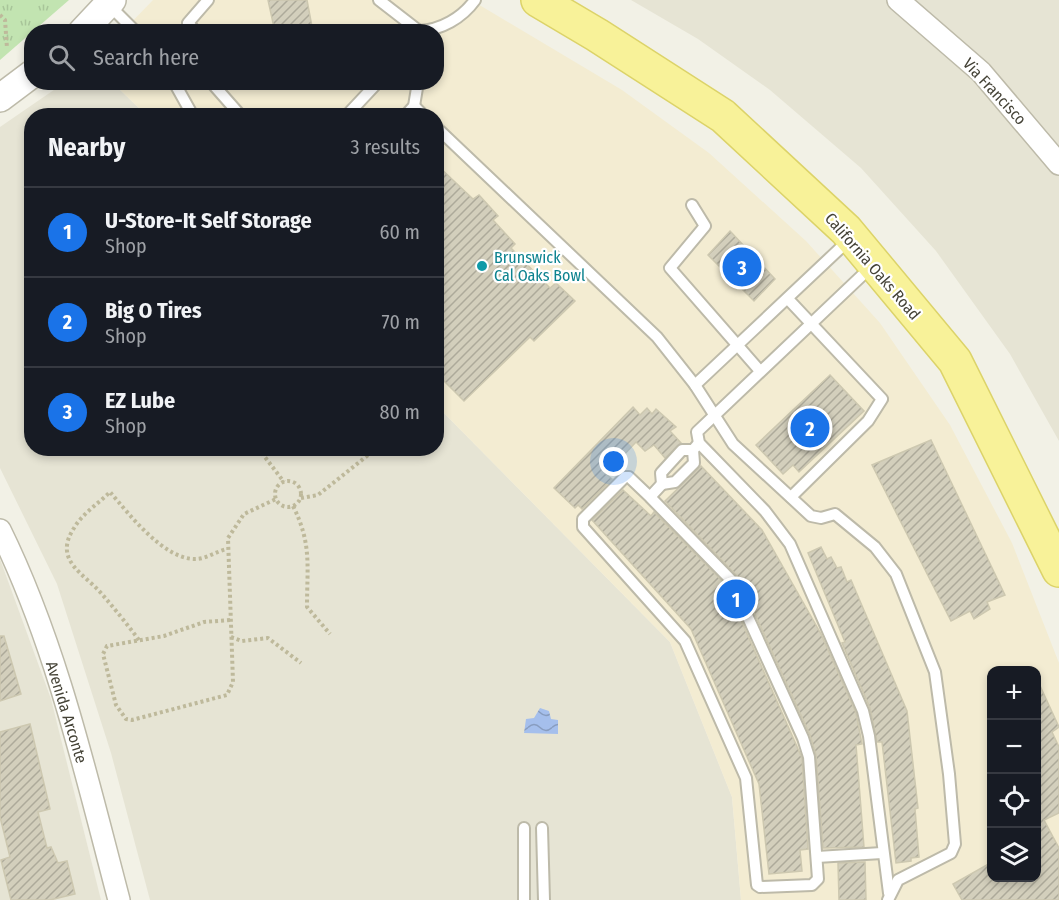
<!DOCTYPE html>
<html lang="en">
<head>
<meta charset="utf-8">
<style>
	:root { --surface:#171b24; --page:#20242c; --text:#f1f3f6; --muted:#9ea1a6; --line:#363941; --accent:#1a73e8 }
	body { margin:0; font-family:"Fira Sans Condensed",sans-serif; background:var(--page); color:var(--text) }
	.controls { position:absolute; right:18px; bottom:18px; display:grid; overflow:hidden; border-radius:12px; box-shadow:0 3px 9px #0003 }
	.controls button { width:54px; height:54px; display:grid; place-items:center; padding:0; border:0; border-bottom:2px solid var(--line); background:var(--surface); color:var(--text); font:30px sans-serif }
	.you { position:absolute; left:614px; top:462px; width:21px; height:21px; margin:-15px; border:4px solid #fff; border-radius:50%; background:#1a73e8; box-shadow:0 0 0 9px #1a73e833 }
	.badge { display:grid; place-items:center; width:39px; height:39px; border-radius:50%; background:var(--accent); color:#fff; font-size:20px; font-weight:700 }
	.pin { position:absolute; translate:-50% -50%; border:3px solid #fff; box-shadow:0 2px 6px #0006 }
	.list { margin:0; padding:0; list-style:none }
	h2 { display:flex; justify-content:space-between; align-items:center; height:78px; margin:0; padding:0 24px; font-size:26px }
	h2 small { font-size:20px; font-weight:400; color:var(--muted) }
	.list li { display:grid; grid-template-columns:39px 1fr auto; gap:18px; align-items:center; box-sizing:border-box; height:90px; padding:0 24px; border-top:2px solid var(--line) }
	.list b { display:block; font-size:22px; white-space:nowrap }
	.list p { margin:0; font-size:20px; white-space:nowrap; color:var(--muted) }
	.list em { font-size:20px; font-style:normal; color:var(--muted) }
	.icon { flex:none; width:33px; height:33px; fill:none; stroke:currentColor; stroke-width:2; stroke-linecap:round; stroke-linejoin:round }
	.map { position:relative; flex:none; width:1059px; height:900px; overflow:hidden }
	.search { position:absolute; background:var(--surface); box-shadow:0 3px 9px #0003; left:24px; top:24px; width:420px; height:66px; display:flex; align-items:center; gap:15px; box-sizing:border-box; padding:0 21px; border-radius:24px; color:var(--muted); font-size:22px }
	.panel { position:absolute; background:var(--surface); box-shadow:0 3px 9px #0003; left:24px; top:108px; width:420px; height:348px; border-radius:24px }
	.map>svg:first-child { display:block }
	.residential { fill:#e6e4d4 }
	.commercial { fill:#f3ecd2; fill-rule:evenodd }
	.park { fill:url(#park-tufts) }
	.water { fill:url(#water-waves) }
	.building { fill:url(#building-hatch); stroke:#cdc8b0; stroke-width:1.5 }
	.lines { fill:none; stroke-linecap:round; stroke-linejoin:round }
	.service-casing { stroke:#bdbaa9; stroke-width:14 }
	.minor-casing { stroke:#bdbaa9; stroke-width:24 }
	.tertiary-casing { stroke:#bdbaa9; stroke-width:30 }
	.primary-casing { stroke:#dcd369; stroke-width:36 }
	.path { stroke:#beb99b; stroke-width:4; stroke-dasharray:3 3; stroke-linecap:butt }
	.service { stroke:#fff; stroke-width:10 }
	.minor { stroke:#fff; stroke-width:21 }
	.tertiary { stroke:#fff; stroke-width:27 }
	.primary { stroke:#f8f299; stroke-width:33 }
	.culture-dot { fill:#0f9aa8; stroke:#fff; stroke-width:2 }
	.labels { text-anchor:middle; stroke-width:4.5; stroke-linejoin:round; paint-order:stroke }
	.street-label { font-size:16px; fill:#444236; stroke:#fff }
	.culture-label { font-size:16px; fill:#0d838f; stroke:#fff; text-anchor:start }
</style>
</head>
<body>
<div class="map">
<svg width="1059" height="900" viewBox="0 0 1059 900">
	<defs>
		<pattern id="park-tufts" width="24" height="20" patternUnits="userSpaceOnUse" patternTransform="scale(1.5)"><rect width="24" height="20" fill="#c2e4b1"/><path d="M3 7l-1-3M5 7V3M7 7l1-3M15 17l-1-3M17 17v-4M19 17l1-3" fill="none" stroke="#a8c599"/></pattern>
		<pattern id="water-waves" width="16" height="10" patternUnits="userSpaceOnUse" patternTransform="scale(1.5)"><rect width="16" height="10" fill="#a5bfec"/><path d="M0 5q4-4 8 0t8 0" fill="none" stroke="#889dc0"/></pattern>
		<pattern id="building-hatch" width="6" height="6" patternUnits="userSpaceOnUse" patternTransform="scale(1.5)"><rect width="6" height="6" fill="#d3cfbc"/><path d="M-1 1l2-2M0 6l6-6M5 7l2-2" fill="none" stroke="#adaa9a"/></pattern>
	</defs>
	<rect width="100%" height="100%" fill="#f2f1e6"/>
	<g class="residential">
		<path d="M631,0H1059V441L1010,354L936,251L861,168L770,90L698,39Z"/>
		<path d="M64,83H113L146,115L32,116V448H436L437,406L670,642L732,797L741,900H150L111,753L57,584L0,468V127Z"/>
		<path d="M0,559L51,699L101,900H0Z"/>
	</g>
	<path class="commercial" d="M153,0H471L622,90L709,153L806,241L880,323L950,425L1012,543L1059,663V900H741L732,797L670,642L437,406L436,116L146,115L113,83L436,82V32L123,31ZM992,670H1036V878H992Z"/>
	<path class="park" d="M0,0H69L0,60Z"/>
	<path class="water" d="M540,708L549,711L551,719L558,720V734L524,733L526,719L534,718Z"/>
	<g class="building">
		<path d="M268,0H307L313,32H275Z"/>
		<path d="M436,164L473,199L479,195L498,216L493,220L515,244L511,248L550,288L556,283L575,301L534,341L530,337L464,401L436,373Z"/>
		<path d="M730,231L775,279L754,301L708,255Z"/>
		<path d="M830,375L864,411L799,472L793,465L783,474L756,445Z"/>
		<path d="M633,407L640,415L647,408L652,414L656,409L676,427L670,431L681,443L665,458L654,445L645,451L636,442L606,474L612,479L582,509L578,505L575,508L554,488Z"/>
		<path d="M931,440L1005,595L987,602L990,609L974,619L970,611L951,621L872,465Z"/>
		<path d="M701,466L762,530L821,634L856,713L862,744L856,745L864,847L823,848L816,755L810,735L738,577L665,501Z"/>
		<path d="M623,490L651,516L654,512L725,584L802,758L808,849L800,850L802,871L769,874L759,784L691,629L592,520Z"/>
		<path d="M821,547L827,559L831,557L837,568L841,567L847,582L851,580L907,711L918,808L915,809L919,857L911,858V861L896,863L882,742H877L870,708L842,643L845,642L808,553Z"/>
		<path d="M0,636H4L21,694L0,701Z"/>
		<path d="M1036,677L1059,727L1052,732L1059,747V813L1044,820L1059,848V900H962L953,884L992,862V878H1036Z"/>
		<path d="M30,724L50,809L38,812L47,848L51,847L58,863L67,861L75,894L50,900H11L1,860L10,857L0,817V732Z"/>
		<path d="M865,862L866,900H839L838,863Z"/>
	</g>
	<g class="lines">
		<g class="service-casing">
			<g id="service">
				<path d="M379,0L419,31C441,30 462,18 475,0"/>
				<path d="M108,4L136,32"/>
				<path d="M196,32L188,23L208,0"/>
				<path d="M174,82L193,116"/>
				<path d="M211,82L241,116"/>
				<path d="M414,106L424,116"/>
				<path d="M349,113L378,82"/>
				<path d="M405,116L414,106L418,82"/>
				<path d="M436,127L657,337L695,385L733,444L811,516L821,518L835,514L875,547L896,574L935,672L949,774L955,844L951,853L898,880L888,900"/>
				<path d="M692,205L705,226L670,268L760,371"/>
				<path d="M872,266L697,432L699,443L765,511L790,544L863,711L869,736L889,893"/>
				<path d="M788,299L882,399L868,421L791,497"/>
				<path d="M695,385L850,239"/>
				<path d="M693,450L694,463L675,482L662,484L661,473L682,450H693L699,443"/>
				<path d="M650,497L731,580L803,738L809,757L818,879L812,885L760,887L757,885L746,778L685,641L583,527V519L625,477H629L650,497L662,484"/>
				<path d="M524,828V900"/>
				<path d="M542,828L544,900"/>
				<path d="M817,857L882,853"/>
			</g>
		</g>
		<g class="minor-casing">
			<g id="minor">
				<path d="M898,0L981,72L1059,164"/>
				<path d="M0,530C57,646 86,775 119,900"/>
			</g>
		</g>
		<g class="tertiary-casing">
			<g id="tertiary">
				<path d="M82,32L112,0"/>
				<path d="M0,98L32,74"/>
			</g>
		</g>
		<g class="primary-casing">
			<path id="primary" d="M538,0L597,35L723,116L846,230L955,361L1059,570"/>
		</g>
		<g class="path">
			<path d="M0,15L5,20L7,48"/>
			<path d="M258,448L284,482"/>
			<circle cx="288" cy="494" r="13"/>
			<path d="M301,498L318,495L377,448"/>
			<path d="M293,506C312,544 307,566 307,607L330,634"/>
			<path d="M230,620L204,622L164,636L107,646L103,654L116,705L126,719L132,720L227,695L233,682L228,538L244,514L276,499"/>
			<path d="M231,637L242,641L268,638L301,663"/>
			<path d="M139,640C127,624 114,608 101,593C83,573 53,560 74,528C82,514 99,503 110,492C129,514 164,560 196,559C206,559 217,551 227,549"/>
		</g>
		<use href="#service" class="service"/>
		<use href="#minor" class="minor"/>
		<use href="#tertiary" class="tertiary"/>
		<use href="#primary" class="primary"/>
	</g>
	<circle class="culture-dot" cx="482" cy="266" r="6"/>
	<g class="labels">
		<g class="street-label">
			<text transform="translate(995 91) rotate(47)" y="6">Via Francisco</text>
			<text transform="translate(873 266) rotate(49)" y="6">California Oaks Road</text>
			<text transform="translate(67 712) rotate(73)" y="6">Avenida Arconte</text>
		</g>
		<g class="culture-label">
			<text x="494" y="263">Brunswick<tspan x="494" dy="18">Cal Oaks Bowl</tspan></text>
		</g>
	</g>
</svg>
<div class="controls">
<button>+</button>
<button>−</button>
<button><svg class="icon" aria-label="locate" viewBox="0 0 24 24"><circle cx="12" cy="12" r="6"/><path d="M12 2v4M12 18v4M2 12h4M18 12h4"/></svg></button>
<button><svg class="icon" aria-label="layers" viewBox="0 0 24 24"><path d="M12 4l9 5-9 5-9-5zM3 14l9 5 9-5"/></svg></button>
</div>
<div class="you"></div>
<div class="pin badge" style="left:736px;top:599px">1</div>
<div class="pin badge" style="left:810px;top:428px">2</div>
<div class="pin badge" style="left:742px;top:267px">3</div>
<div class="search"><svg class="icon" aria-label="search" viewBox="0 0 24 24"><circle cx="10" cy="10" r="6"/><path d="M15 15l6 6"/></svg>Search here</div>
<section class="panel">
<h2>Nearby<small>3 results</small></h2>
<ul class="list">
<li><span class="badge">1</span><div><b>U-Store-It Self Storage</b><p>Shop</p></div><em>60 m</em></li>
<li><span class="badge">2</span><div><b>Big O Tires</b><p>Shop</p></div><em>70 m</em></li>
<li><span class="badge">3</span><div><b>EZ Lube</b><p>Shop</p></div><em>80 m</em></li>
</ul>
</section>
</div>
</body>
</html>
